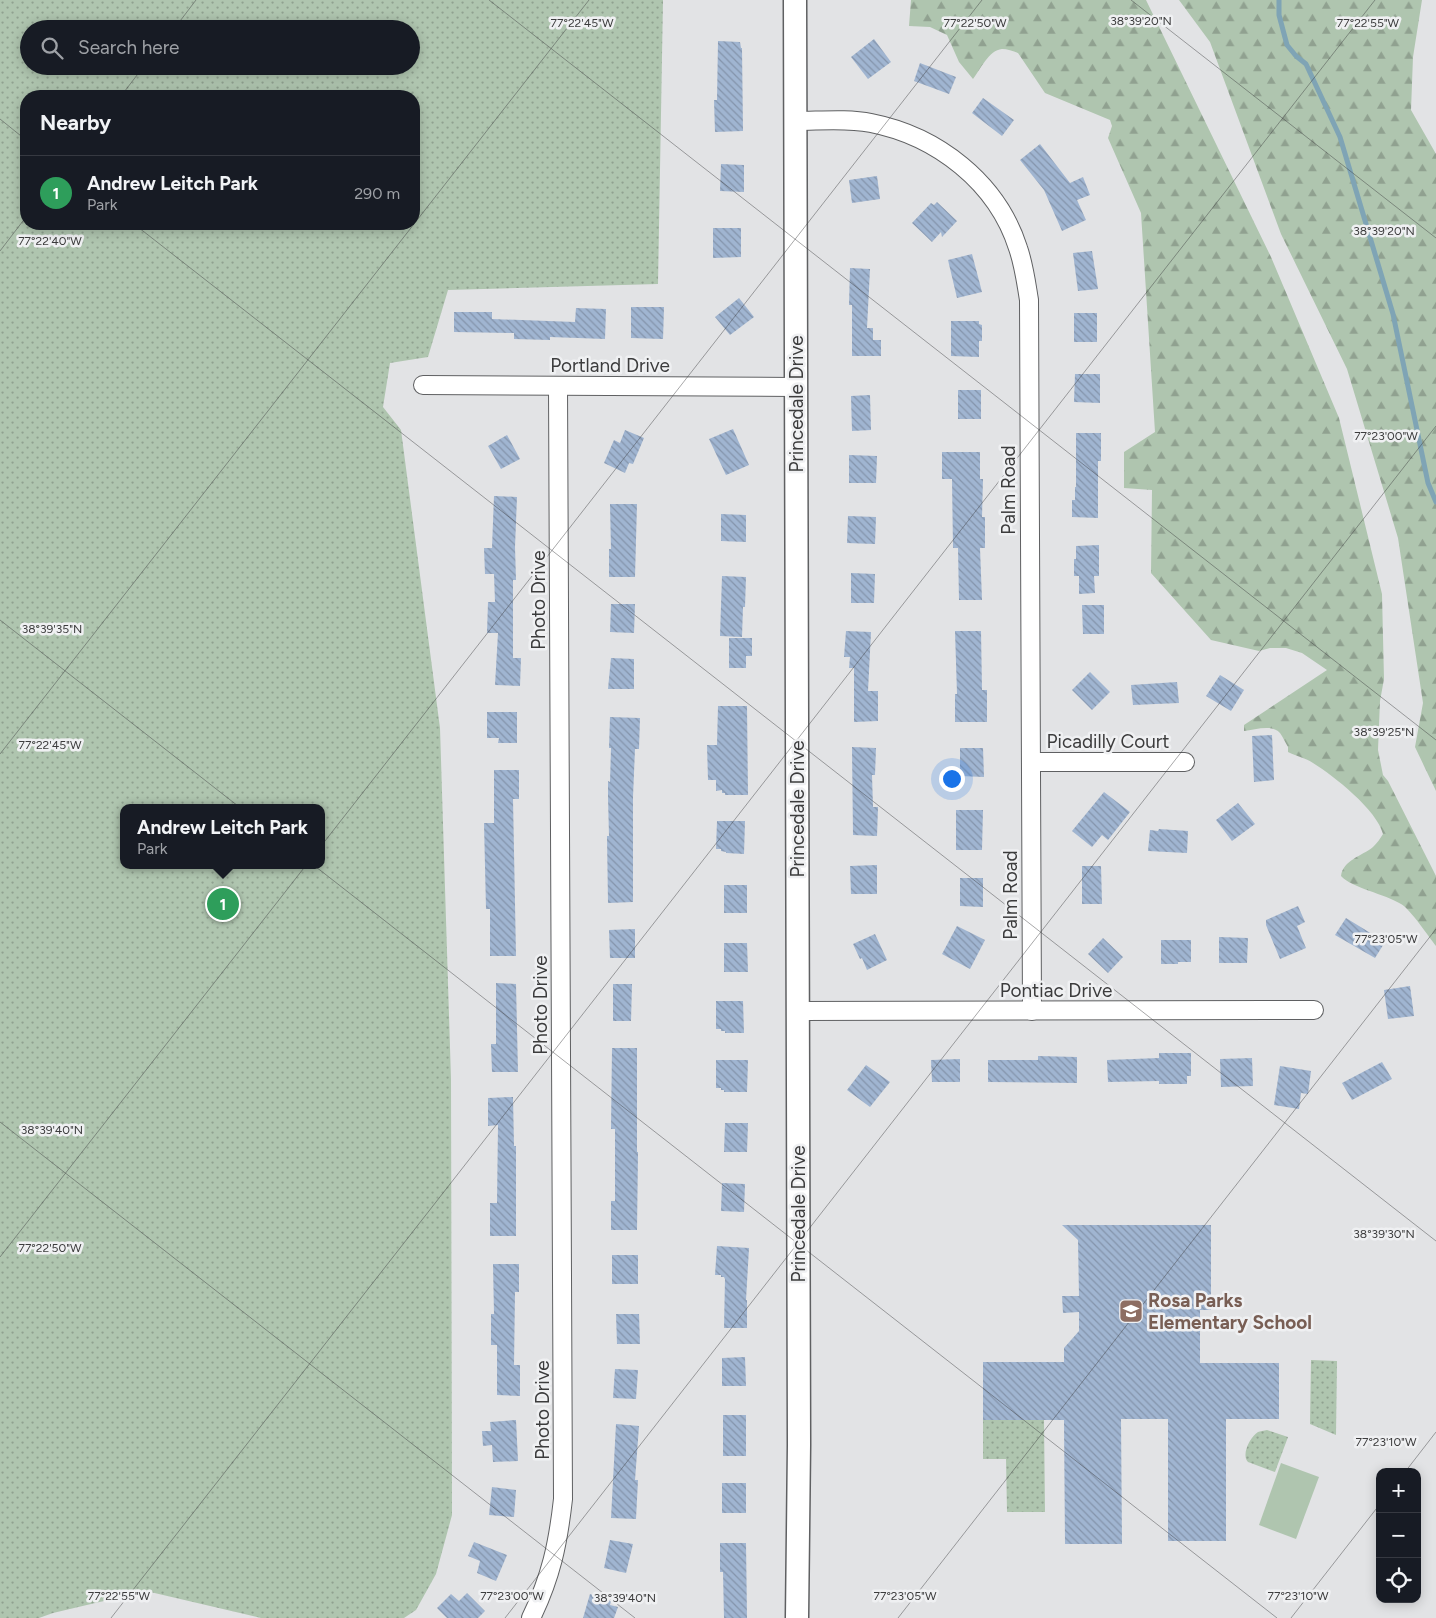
<!DOCTYPE html>
<html lang="en">
<head>
<meta charset="utf-8">
<style>
	:root { --surface:#171b24; --page:#20242c; --text:#f1f3f6; --muted:#9ea1a6; --line:#363941; --accent:#6f53cd }
	body { margin:0; font-family:Figtree,sans-serif; background:var(--page); color:var(--text) }
	.controls { position:absolute; right:15px; bottom:15px; display:grid; overflow:hidden; border-radius:10px; box-shadow:0 2px 12px #0003 }
	.controls button { width:45px; height:45px; display:grid; place-items:center; padding:0; border:0; border-bottom:1px solid var(--line); background:var(--surface); color:var(--text); font:25px sans-serif }
	.you { position:absolute; left:951px; top:778px; width:18px; height:18px; margin:-12px; border:4px solid #fff; border-radius:50%; background:#1a73e8; box-shadow:0 0 0 8px #1a73e833 }
	.badge { display:grid; place-items:center; width:32px; height:32px; border-radius:50%; background:var(--accent); color:#fff; font-size:16px; font-weight:700 }
	.pin { position:absolute; translate:-50% -50%; border:2px solid #fff; box-shadow:0 1px 5px #0006 }
	.popup { position:absolute; left:120px; top:804px; width:205px; height:65px; box-sizing:border-box; display:grid; place-content:center; border-radius:10px; background:var(--surface); filter:drop-shadow(0 1px 4px #0005); font-size:16px; white-space:nowrap; color:var(--muted) }
	.popup b { font-size:19px; color:var(--text) }
	.popup::after { content:''; position:absolute; left:50%; top:100%; margin-left:-10px; border:10px solid transparent; border-top-color:var(--surface) }
	.list { margin:0; padding:0; list-style:none }
	h2 { display:flex; justify-content:space-between; align-items:center; height:65px; margin:0; padding:0 20px; font-size:21px }
	h2 small { font-size:16px; font-weight:400; color:var(--muted) }
	.list li { display:grid; grid-template-columns:32px 1fr auto; gap:15px; align-items:center; box-sizing:border-box; height:75px; padding:0 20px; border-top:1px solid var(--line) }
	.list b { display:block; font-size:19px; white-space:nowrap }
	.list p { margin:0; font-size:16px; white-space:nowrap; color:var(--muted) }
	.list em { font-size:16px; font-style:normal; color:var(--muted) }
	.icon { flex:none; width:28px; height:28px; fill:none; stroke:currentColor; stroke-width:2; stroke-linecap:round; stroke-linejoin:round }
	.map { position:relative; flex:none; width:1436px; height:1618px; overflow:hidden }
	.search { position:absolute; background:var(--surface); box-shadow:0 2px 12px #0003; left:20px; top:20px; width:400px; height:55px; display:flex; align-items:center; gap:12px; box-sizing:border-box; padding:0 18px; border-radius:28px; color:var(--muted); font-size:19px }
	.panel { position:absolute; background:var(--surface); box-shadow:0 2px 12px #0003; left:20px; top:90px; width:400px; height:140px; border-radius:20px }
	.map>svg:first-child { display:block }
	.grass { fill:#afc5af }
	.forest { fill:url(#forest-firs) }
	.park { fill:url(#park-dots); fill-rule:evenodd }
	.lines { fill:none; stroke-linecap:round; stroke-linejoin:round }
	.stream { stroke:#7fa4b5; stroke-width:5 }
	.building { fill:url(#building-back-hatch) }
	.minor-casing { stroke:#5f6062; stroke-width:20 }
	.tertiary-casing { stroke:#5f6062; stroke-width:25 }
	.minor { stroke:#fff; stroke-width:18 }
	.tertiary { stroke:#fff; stroke-width:22 }
	.ticks { fill:none; stroke:#3c3c3d; stroke-width:1; stroke-opacity:0.45 }
	.labels { text-anchor:middle; stroke-width:5; stroke-linejoin:round; paint-order:stroke }
	.street-label { font-size:19px; fill:#3c3c3d; stroke:#eff0f2 }
	.education-label { font-size:19px; font-weight:bold; fill:#785e54; stroke:#eff0f2; text-anchor:start }
	.ticks-label { font-size:12px; text-anchor:middle; fill:#3c3c3d; stroke:#eff0f2; stroke-width:5; stroke-linejoin:round; paint-order:stroke }
</style>
</head>
<body>
<div class="map">
<svg width="1436" height="1618" viewBox="0 0 1436 1618">
	<defs>
		<pattern id="forest-firs" width="22" height="20" patternUnits="userSpaceOnUse" patternTransform="scale(1.25)"><rect width="22" height="20" fill="#afc5af"/><path d="M5 1l3.5 6h-7zM16 11l3.5 6h-7z" fill="#90a190"/></pattern>
		<pattern id="park-dots" width="8" height="8" patternUnits="userSpaceOnUse" patternTransform="scale(1.25)"><rect width="8" height="8" fill="#afc5af"/><path d="M2 2h.1M6 6h.1" fill="none" stroke="#90a190" stroke-width="1.8" stroke-linecap="round"/></pattern>
		<pattern id="building-back-hatch" width="6" height="6" patternUnits="userSpaceOnUse" patternTransform="scale(1.25)"><rect width="6" height="6" fill="#a0b5d1"/><path d="M-1 5l2 2M0 0l6 6M5-1l2 2" fill="none" stroke="#8494ab"/></pattern>
	</defs>
	<rect width="100%" height="100%" fill="#e2e3e5"/>
	<path class="grass" d="M1281,1463L1319,1477L1296,1539L1259,1525Z"/>
	<g class="forest">
		<path d="M911,0H1146L1271,257L1339,418L1382,594L1384,679L1380,701L1378,750L1383,775L1388,781L1436,876V946C1428,936 1411,910 1401,904C1385,894 1352,888 1341,876C1343,860 1362,856 1373,847C1377,843 1380,839 1383,834C1377,810 1334,776 1313,763C1306,758 1296,756 1288,752V747C1285,742 1283,737 1280,733C1272,724 1255,730 1244,731V725L1327,670L1302,653L1286,648H1270L1259,651L1211,640L1151,573L1152,490L1124,488V452L1155,432L1141,213L1108,138L1112,126L1110,120L1045,93L1018,53C1013,51 1007,49 1002,49C989,50 980,70 973,79L959,62L947,35L930,27L909,26Z"/>
		<path d="M1179,0H1422L1413,57L1411,110L1436,154V791L1415,747L1423,703L1398,538L1347,369L1281,234L1210,42Z"/>
	</g>
	<g class="park">
		<path d="M0,0H663L658,284L448,290L428,357L390,363L383,407L401,430L440,728L451,1079L452,1515L436,1574L416,1610L404,1618H261L146,1591L53,1613L39,1618H0ZM29,29H411V66H29ZM414,96V224H26V96ZM124,808H322V865H124Z"/>
		<path d="M1311,1360L1337,1361L1336,1435L1310,1424Z"/>
		<path d="M983,1420H1044L1045,1512H1007L1006,1459H983Z"/>
		<path d="M1267,1430L1288,1437L1275,1472L1248,1462C1241,1455 1250,1437 1258,1432C1260,1431 1264,1431 1267,1430Z"/>
	</g>
	<g class="lines">
		<path class="stream" d="M1279,0V15L1287,45L1296,56L1306,64L1340,137L1393,314L1428,483L1436,502"/>
	</g>
	<g class="building">
		<path d="M874,39L891,62L868,79L851,57Z"/>
		<path d="M718,41L740,42L741,48H742L743,131L715,132L714,100H717Z"/>
		<path d="M920,63L956,77L949,94L914,81Z"/>
		<path d="M983,98L1014,120L1002,136L972,113Z"/>
		<path d="M1040,144L1070,183L1083,177L1090,195L1077,200L1086,220L1062,231L1044,190L1020,160Z"/>
		<path d="M721,164L744,165V192L720,191Z"/>
		<path d="M877,176L880,199L852,203L849,180Z"/>
		<path d="M937,202L957,221L942,237L941,232L932,242L912,223L931,203L934,205Z"/>
		<path d="M713,228H741V257L713,258Z"/>
		<path d="M1092,251L1098,289L1078,291L1073,253Z"/>
		<path d="M972,254L982,292L957,298L948,260Z"/>
		<path d="M850,268L870,269L867,328H873V340H881V356H852V305H849Z"/>
		<path d="M739,298L754,317L730,335L715,317Z"/>
		<path d="M631,307H664L663,339L631,338Z"/>
		<path d="M576,308L606,309L605,339L550,337V340L514,339V333L454,332V312H492V319L575,322Z"/>
		<rect x="1074" y="313" width="23" height="29"/>
		<path d="M951,321H979V324L982,325V341H979V357L951,356Z"/>
		<path d="M1075,374H1100V403L1074,402Z"/>
		<rect x="958" y="390" width="23" height="29"/>
		<path d="M870,395L871,430L852,431L851,396Z"/>
		<path d="M733,429L749,465L726,475L709,439Z"/>
		<path d="M625,430L644,438L633,464L629,463L625,473L604,463L614,440L620,443Z"/>
		<path d="M1076,433H1101V461H1098V518L1072,517V500H1075V487H1076Z"/>
		<path d="M507,435L520,459L501,469L488,446Z"/>
		<path d="M942,452H980V479H983L982,517H985V548H980L982,600H959L958,548H953L952,479H942Z"/>
		<path d="M849,455L877,456L876,483H849Z"/>
		<path d="M494,496L517,497L515,547L516,580H513V658H521L520,686L495,685L498,633H487L488,602H495L494,574H485L484,548H492Z"/>
		<path d="M610,504H637L635,577H609V549H611Z"/>
		<path d="M721,514L746,515V542L721,541Z"/>
		<path d="M848,516L876,517L875,544L847,543Z"/>
		<path d="M1099,545V576H1094L1095,593L1079,594V576H1074V559H1076V546Z"/>
		<path d="M851,573L875,574L874,603H851Z"/>
		<path d="M722,576L746,577L745,607H743L742,637L720,636Z"/>
		<path d="M611,604H635L634,633L610,632Z"/>
		<path d="M1082,605H1104V634H1083Z"/>
		<path d="M846,631L871,632L868,691H878V721L854,722V668H849L850,657H844Z"/>
		<path d="M955,631H981L982,690H987V722H955V694H957Z"/>
		<path d="M729,638H752V656H746V668H729Z"/>
		<path d="M611,658L634,659V689H608Z"/>
		<path d="M1090,672L1110,692L1092,710L1072,690Z"/>
		<path d="M1220,675L1244,690L1231,711L1206,696Z"/>
		<path d="M1177,682L1179,703L1133,705L1131,685Z"/>
		<path d="M718,706H747L748,795H725V793H722V790L716,791V780H708L707,745H717Z"/>
		<path d="M487,712H517V743H498L499,738H487Z"/>
		<path d="M610,717L640,718L639,749H635L633,797V902L608,903L607,836H609L608,797V781L610,782L611,748H609Z"/>
		<path d="M1272,735L1274,780L1254,782L1252,736Z"/>
		<path d="M852,747L876,748L875,775H872L873,807H878L877,836L853,835Z"/>
		<path d="M960,748H983L984,777L960,776Z"/>
		<path d="M494,770H519V799H513L516,956H490V909H486L484,823H494Z"/>
		<path d="M1104,792L1130,812L1108,840L1102,835L1092,847L1072,831Z"/>
		<path d="M1238,803L1255,824L1232,841L1216,820Z"/>
		<path d="M956,810H983L982,850H956Z"/>
		<path d="M717,821H745L744,854L726,853V852L721,851V849H716Z"/>
		<path d="M1159,829L1188,831L1187,853L1148,851L1150,830L1158,831Z"/>
		<path d="M877,865V894H851L850,866Z"/>
		<path d="M1082,866H1101L1102,904H1082Z"/>
		<path d="M960,878H983V907L960,906Z"/>
		<rect x="724" y="885" width="23" height="28"/>
		<path d="M1298,906L1305,922L1297,926L1306,948L1280,959L1266,925V920Z"/>
		<path d="M1346,918L1385,942L1375,958L1335,935Z"/>
		<path d="M957,926L985,940L970,969L942,954Z"/>
		<path d="M635,929V958H610L609,930Z"/>
		<path d="M875,934L887,960L867,970L862,958L860,959L853,944Z"/>
		<path d="M1219,937L1248,938L1247,963H1219Z"/>
		<path d="M1103,938L1123,957L1108,973L1088,954Z"/>
		<path d="M1161,940H1191V962H1178V964H1161Z"/>
		<path d="M724,943H747L748,972H724Z"/>
		<path d="M496,983L516,984L518,1072H492L491,1044H496Z"/>
		<path d="M613,984H632L631,1021H613Z"/>
		<path d="M1410,986L1414,1016L1388,1019L1384,990Z"/>
		<path d="M716,1001H743L744,1033H725V1031H721V1029H716Z"/>
		<path d="M612,1048H637V1152H638L637,1230H611V1201H615V1129H611Z"/>
		<path d="M1159,1053H1191V1076H1187V1084H1159V1081L1108,1082L1107,1060L1159,1058Z"/>
		<path d="M1038,1056L1077,1057V1083L988,1082V1060H1038Z"/>
		<path d="M1252,1058L1253,1086L1221,1087L1220,1059Z"/>
		<path d="M960,1059V1082H932L931,1060Z"/>
		<path d="M716,1060H748L747,1092H724V1090H721V1088H716Z"/>
		<path d="M1382,1062L1392,1079L1352,1100L1342,1083Z"/>
		<path d="M866,1065L890,1082L870,1107L847,1090Z"/>
		<path d="M1280,1066L1311,1071L1308,1094L1301,1093L1299,1109L1274,1105Z"/>
		<path d="M513,1097L514,1146H516V1236H490V1203H497L498,1125L488,1126V1098Z"/>
		<path d="M725,1123H748L747,1152H724Z"/>
		<path d="M722,1183L745,1184L744,1212L721,1211Z"/>
		<path d="M1062,1225H1211V1310H1200V1363H1279V1419H1226V1541H1168V1419H1121L1122,1544H1065L1064,1420H983V1362H1064V1348L1079,1331V1312L1063,1313L1062,1296H1079L1078,1240Z"/>
		<path d="M717,1246L749,1248L746,1300H747V1328H724L725,1279L724,1277H721V1275H715Z"/>
		<rect x="612" y="1255" width="26" height="29"/>
		<path d="M493,1264H519V1292H515L514,1365H520V1396L497,1395V1345H491V1314H494Z"/>
		<path d="M616,1314H639L640,1344H617Z"/>
		<path d="M745,1357L746,1386H722V1358Z"/>
		<path d="M615,1369L638,1370L636,1399L613,1398Z"/>
		<rect x="723" y="1415" width="23" height="41"/>
		<path d="M516,1420L518,1461L493,1462L492,1445L483,1446L482,1431H491L490,1422Z"/>
		<path d="M616,1424L639,1426L635,1480H638L636,1519L611,1518Z"/>
		<rect x="722" y="1483" width="24" height="30"/>
		<path d="M492,1487L516,1490L514,1517L489,1515Z"/>
		<path d="M610,1540L633,1544L626,1573L604,1568Z"/>
		<path d="M474,1542L507,1555L496,1581L477,1573L480,1561L468,1556Z"/>
		<path d="M720,1543H746L747,1618H724L723,1572H720Z"/>
		<path d="M467,1593L485,1611L478,1618H447L437,1608L451,1594L459,1601Z"/>
		<path d="M590,1594L611,1601L610,1605L618,1607L614,1618H583Z"/>
	</g>
	<g class="lines">
		<g class="minor-casing">
			<g id="minor">
				<path d="M795,121C820,121 847,118 871,123C937,136 997,182 1018,248C1024,265 1026,282 1029,300L1032,1011"/>
				<path d="M423,385L796,387"/>
				<path d="M1031,762H1185"/>
				<path d="M797,1011L1314,1010"/>
				<path d="M531,1618C551,1577 558,1544 563,1499L558,386"/>
			</g>
		</g>
		<g class="tertiary-casing">
			<path id="tertiary" d="M795,0L799,1445L797,1618"/>
		</g>
		<use href="#minor" class="minor"/>
		<use href="#tertiary" class="tertiary"/>
	</g>
	<path class="ticks" d="M489,0L1436,740M1131,0L1436,238M174,29L196,0M121,96L144,66M0,119L26,140M134,224L1436,1241M0,251L26,217M0,620L1277,1618M0,754L589,0M0,1122L635,1618M0,1257L982,0M1405,1472L1436,1432M111,1618L1375,0M505,1618L1436,426M898,1618L1436,929M1291,1618L1380,1504"/>
	<defs>
		<g id="school-square" transform="scale(1.25)"><rect x="-9" y="-9" width="18" height="18" rx="4" fill="#8d6e63" stroke="#eff0f2"/><path d="M0-5L7-2L0 1L-7-2ZM-4 1L0 2.5L4 1V4Q0 6-4 4Z" fill="#fff"/></g>
	</defs>
	<g fill-rule="evenodd">
		<use href="#school-square" x="1131" y="1311"/>
	</g>
	<g class="labels">
		<g class="street-label">
			<text x="610" y="372">Portland Drive</text>
			<text transform="translate(796 404) rotate(-90)" y="7">Princedale Drive</text>
			<text transform="translate(1008 490) rotate(-90)" y="7">Palm Road</text>
			<text transform="translate(538 600) rotate(-90)" y="7">Photo Drive</text>
			<text x="1108" y="748">Picadilly Court</text>
			<text transform="translate(797 809) rotate(-90)" y="7">Princedale Drive</text>
			<text transform="translate(1010 895) rotate(-90)" y="7">Palm Road</text>
			<text x="1056" y="997">Pontiac Drive</text>
			<text transform="translate(540 1005) rotate(-90)" y="7">Photo Drive</text>
			<text transform="translate(798 1214) rotate(-90)" y="7">Princedale Drive</text>
			<text transform="translate(542 1410) rotate(-90)" y="7">Photo Drive</text>
		</g>
		<g class="education-label">
			<text x="1148" y="1307">Rosa Parks<tspan x="1148" dy="22">Elementary School</tspan></text>
		</g>
	</g>
	<g class="ticks-label">
		<text x="1141" y="25">38°39'20"N</text>
		<text x="582" y="27">77°22'45"W</text>
		<text x="975" y="27">77°22'50"W</text>
		<text x="1368" y="27">77°22'55"W</text>
		<text x="1384" y="235">38°39'20"N</text>
		<text x="50" y="245">77°22'40"W</text>
		<text x="1386" y="440">77°23'00"W</text>
		<text x="52" y="633">38°39'35"N</text>
		<text x="1384" y="736">38°39'25"N</text>
		<text x="50" y="749">77°22'45"W</text>
		<text x="1386" y="943">77°23'05"W</text>
		<text x="52" y="1134">38°39'40"N</text>
		<text x="1384" y="1238">38°39'30"N</text>
		<text x="50" y="1252">77°22'50"W</text>
		<text x="1386" y="1446">77°23'10"W</text>
		<text x="119" y="1600">77°22'55"W</text>
		<text x="512" y="1600">77°23'00"W</text>
		<text x="905" y="1600">77°23'05"W</text>
		<text x="1298" y="1600">77°23'10"W</text>
		<text x="625" y="1602">38°39'40"N</text>
	</g>
</svg>
<div class="controls">
<button>+</button>
<button>−</button>
<button><svg class="icon" aria-label="locate" viewBox="0 0 24 24"><circle cx="12" cy="12" r="6"/><path d="M12 2v4M12 18v4M2 12h4M18 12h4"/></svg></button>
</div>
<div class="you"></div>
<div class="pin badge" style="left:223px;top:904px;background:#2e9e5b">1</div>
<div class="popup"><b>Andrew Leitch Park</b>Park</div>
<div class="search"><svg class="icon" aria-label="search" viewBox="0 0 24 24"><circle cx="10" cy="10" r="6"/><path d="M15 15l6 6"/></svg>Search here</div>
<section class="panel">
<h2>Nearby<small></small></h2>
<ul class="list">
<li><span class="badge" style="background:#2e9e5b">1</span><div><b>Andrew Leitch Park</b><p>Park</p></div><em>290 m</em></li>
</ul>
</section>
</div>
</body>
</html>
